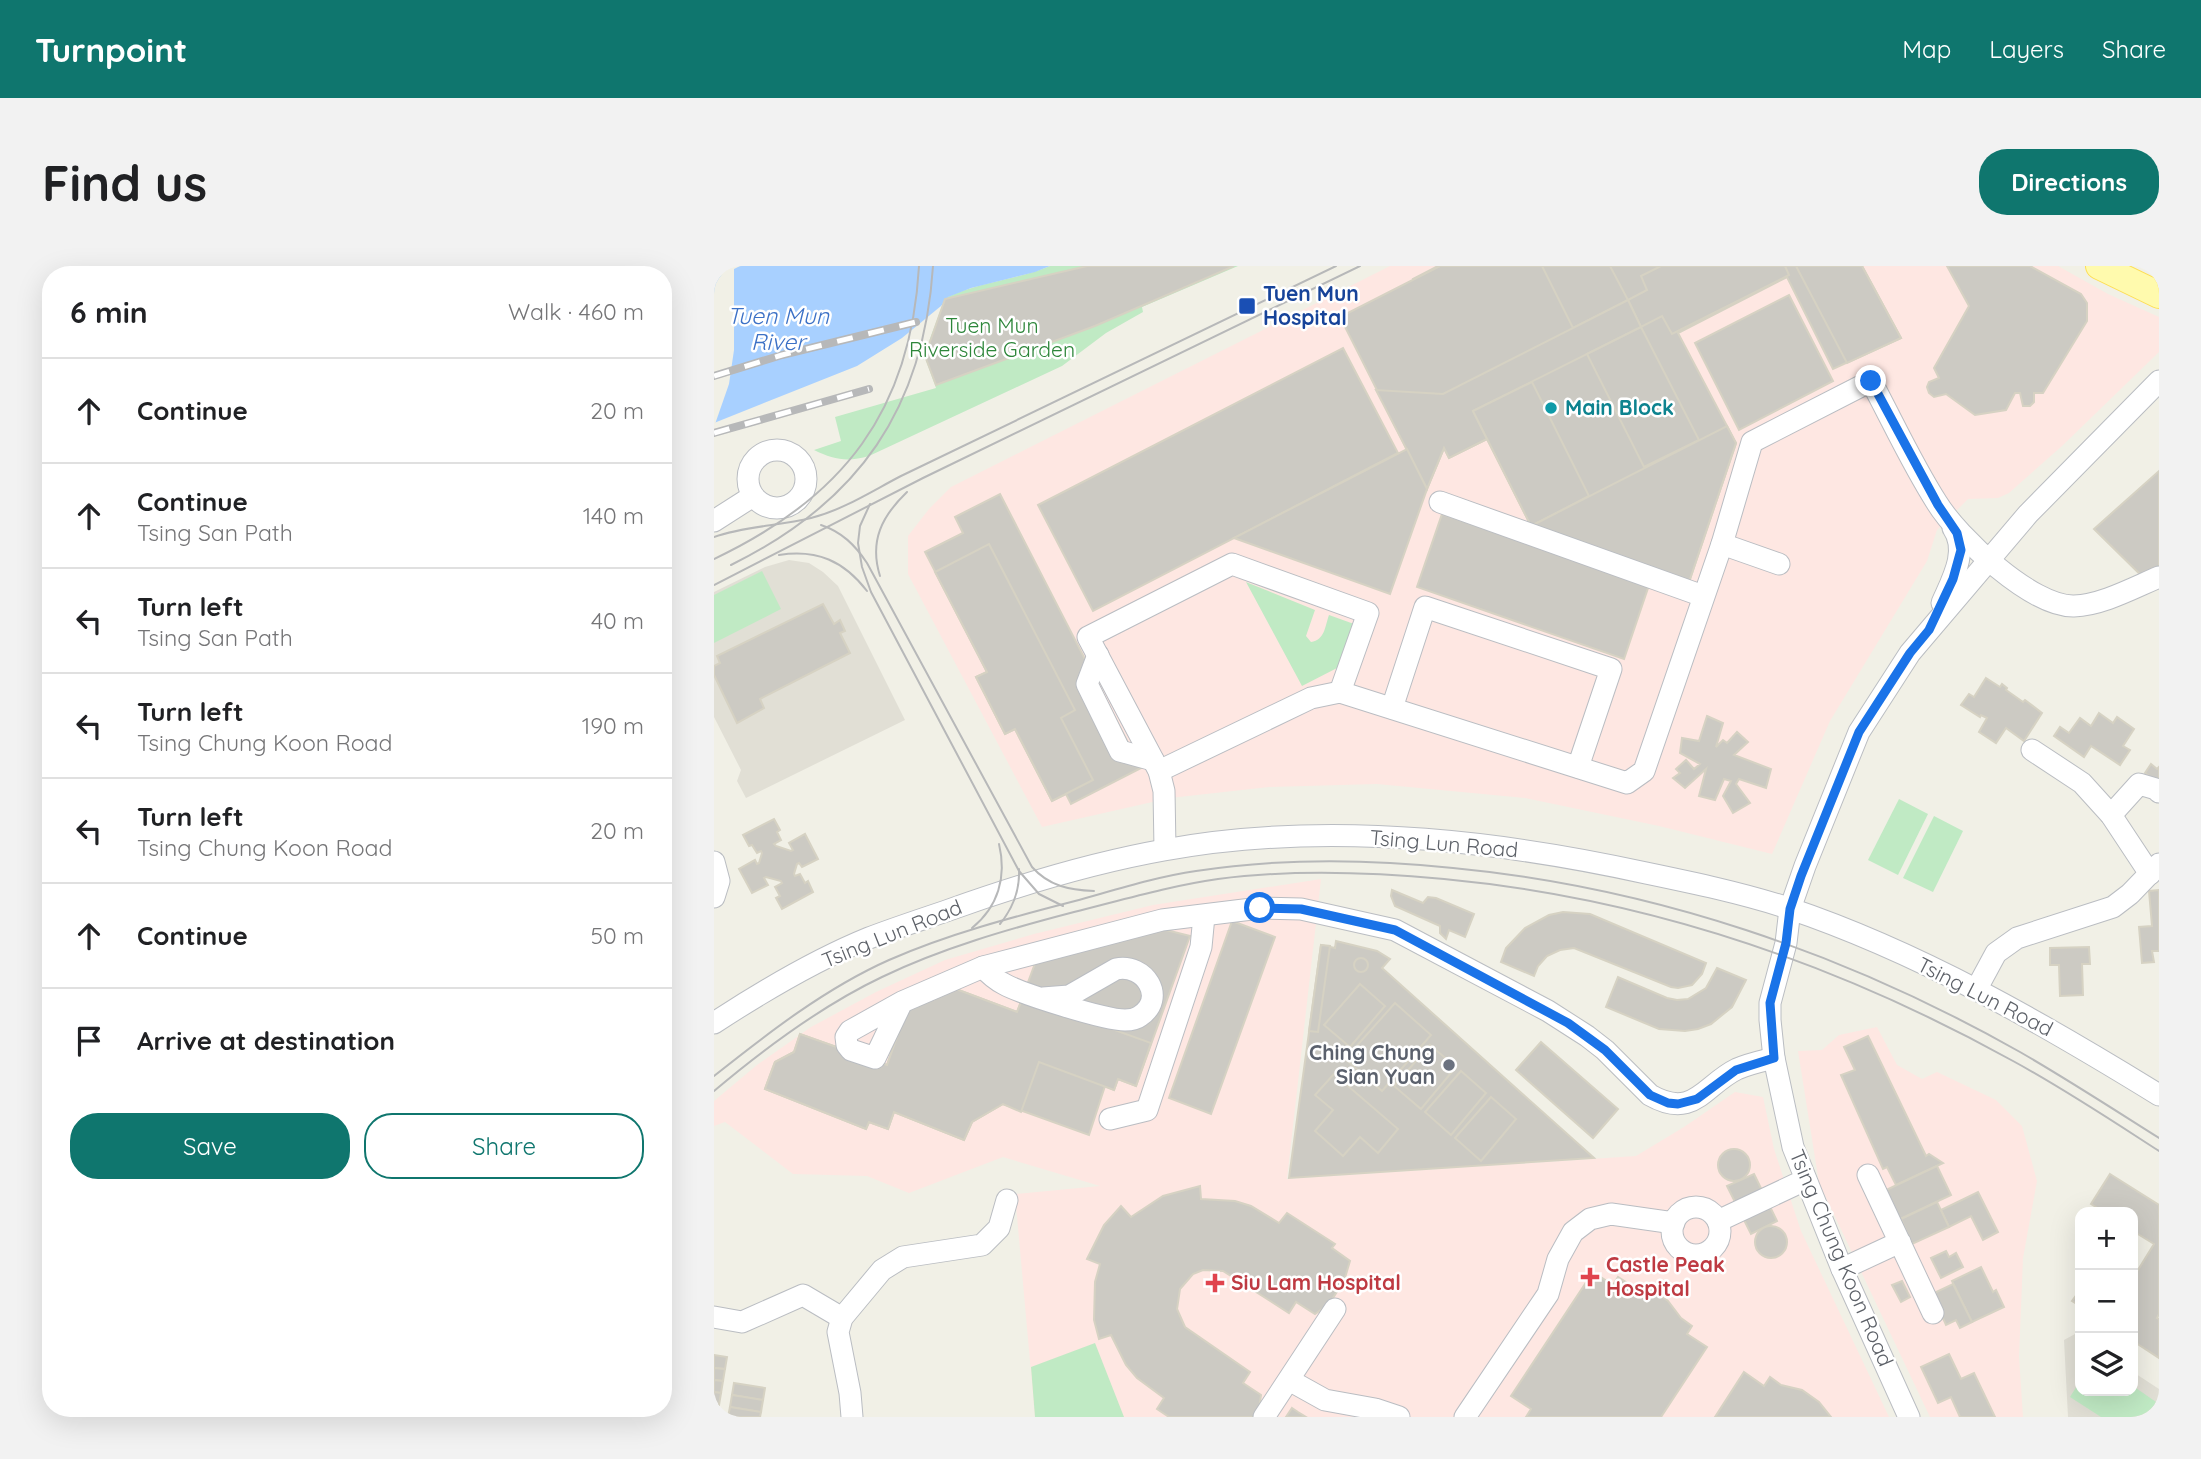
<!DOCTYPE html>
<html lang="en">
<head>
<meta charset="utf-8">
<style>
	:root { --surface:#fff; --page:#f2f2f2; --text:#202124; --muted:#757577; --line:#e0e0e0; --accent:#0f766e }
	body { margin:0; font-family:Quicksand,sans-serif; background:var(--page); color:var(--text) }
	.controls { position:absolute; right:21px; bottom:21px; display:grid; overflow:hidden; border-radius:14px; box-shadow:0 7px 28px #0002 }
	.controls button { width:63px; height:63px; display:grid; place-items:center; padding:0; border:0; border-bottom:2px solid var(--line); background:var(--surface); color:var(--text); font:35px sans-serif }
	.stop { position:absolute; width:21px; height:21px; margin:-16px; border:5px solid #1a73e8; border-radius:50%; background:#fff }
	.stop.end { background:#1a73e8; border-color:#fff; box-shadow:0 2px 7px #0008 }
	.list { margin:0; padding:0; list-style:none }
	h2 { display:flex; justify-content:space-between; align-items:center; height:91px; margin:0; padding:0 28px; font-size:30px }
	h2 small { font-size:23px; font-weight:400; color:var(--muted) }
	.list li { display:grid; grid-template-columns:46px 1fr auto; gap:21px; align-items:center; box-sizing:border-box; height:105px; padding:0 28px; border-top:2px solid var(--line) }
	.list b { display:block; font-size:26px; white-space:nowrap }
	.list p { margin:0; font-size:23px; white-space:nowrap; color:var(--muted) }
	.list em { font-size:23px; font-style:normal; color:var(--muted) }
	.actions { display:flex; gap:14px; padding:21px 28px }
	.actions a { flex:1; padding:16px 0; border:2px solid var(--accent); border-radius:28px; text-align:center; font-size:24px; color:var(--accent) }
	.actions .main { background:var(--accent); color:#fff }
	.icon { flex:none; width:38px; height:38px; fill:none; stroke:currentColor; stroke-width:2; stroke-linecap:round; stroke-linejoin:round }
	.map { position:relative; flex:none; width:1445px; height:1151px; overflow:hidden; border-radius:28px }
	header { display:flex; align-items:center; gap:42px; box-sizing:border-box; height:98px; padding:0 35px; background:var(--accent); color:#fff }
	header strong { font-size:33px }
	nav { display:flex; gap:38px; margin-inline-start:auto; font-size:24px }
	.intro { display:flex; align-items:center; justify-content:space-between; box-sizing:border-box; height:168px; padding:0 42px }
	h1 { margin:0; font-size:49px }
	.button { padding:18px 32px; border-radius:28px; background:var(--accent); color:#fff; font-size:24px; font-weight:700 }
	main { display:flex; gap:42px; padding:0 42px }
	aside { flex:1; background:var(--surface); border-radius:28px; box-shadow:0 7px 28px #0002 }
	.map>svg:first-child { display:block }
	.education { fill:#e1dfd5 }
	.medical { fill:#fee7e2 }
	.green { fill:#c0eac4 }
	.water { fill:#a8d0ff }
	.pier { fill:#f1f0e6 }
	.building { fill:#cccac3; stroke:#d6d2c3; stroke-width:2 }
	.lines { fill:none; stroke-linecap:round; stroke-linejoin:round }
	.minor-casing { stroke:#babdc2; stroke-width:23 }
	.major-casing { stroke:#fede52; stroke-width:28 }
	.minor { stroke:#fff; stroke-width:21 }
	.major { stroke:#fffaad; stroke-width:26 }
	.tram { stroke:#b7b8b9; stroke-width:2 }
	.rail-casing { stroke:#b7b8b9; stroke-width:8 }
	.rail { stroke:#fff; stroke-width:5; stroke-dasharray:16; stroke-linecap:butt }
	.route { stroke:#1a73e8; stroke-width:9 }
	.transit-dot { fill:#1a4fb4; stroke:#fff; stroke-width:2.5 }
	.culture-dot { fill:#0f9aa8; stroke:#fff; stroke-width:2.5 }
	.worship-dot { fill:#6b7280; stroke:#fff; stroke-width:2.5 }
	.health-dot { fill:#e0444e; stroke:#fff; stroke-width:2.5 }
	.labels { text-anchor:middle; stroke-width:5; stroke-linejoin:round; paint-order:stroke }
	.transit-label { font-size:21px; font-weight:bold; fill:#164399; stroke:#fff; text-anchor:start }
	.park-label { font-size:21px; fill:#2d863a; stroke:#fff }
	.culture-label { font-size:21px; font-weight:bold; fill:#0d838f; stroke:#fff; text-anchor:start }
	.street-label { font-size:21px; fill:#5d6168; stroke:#fff }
	.worship-label { font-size:21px; font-weight:bold; fill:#5b616d; stroke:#fff; text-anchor:end }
	.health-label { font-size:21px; font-weight:bold; fill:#be3a42; stroke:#fff; text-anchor:start }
	.water-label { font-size:23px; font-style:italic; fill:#3c71c6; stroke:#fff }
</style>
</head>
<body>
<header>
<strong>Turnpoint</strong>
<nav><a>Map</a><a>Layers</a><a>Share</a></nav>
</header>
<div class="intro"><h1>Find us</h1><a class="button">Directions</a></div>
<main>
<aside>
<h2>6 min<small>Walk · 460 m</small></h2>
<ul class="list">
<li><svg class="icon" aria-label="ahead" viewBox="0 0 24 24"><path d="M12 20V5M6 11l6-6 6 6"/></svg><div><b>Continue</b></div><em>20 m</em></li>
<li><svg class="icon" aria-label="ahead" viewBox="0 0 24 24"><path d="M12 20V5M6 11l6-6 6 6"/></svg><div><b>Continue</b><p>Tsing San Path</p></div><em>140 m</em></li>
<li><svg class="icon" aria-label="left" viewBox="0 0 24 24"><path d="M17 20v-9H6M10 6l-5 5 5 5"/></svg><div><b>Turn left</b><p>Tsing San Path</p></div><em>40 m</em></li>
<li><svg class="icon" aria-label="left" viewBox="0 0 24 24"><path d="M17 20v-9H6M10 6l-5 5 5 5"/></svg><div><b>Turn left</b><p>Tsing Chung Koon Road</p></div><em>190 m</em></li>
<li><svg class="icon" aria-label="left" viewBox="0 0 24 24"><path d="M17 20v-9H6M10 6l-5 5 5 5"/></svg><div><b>Turn left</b><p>Tsing Chung Koon Road</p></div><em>20 m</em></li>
<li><svg class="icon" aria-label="ahead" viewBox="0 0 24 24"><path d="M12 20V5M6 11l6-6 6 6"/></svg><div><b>Continue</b></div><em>50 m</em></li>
<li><svg class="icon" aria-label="arrive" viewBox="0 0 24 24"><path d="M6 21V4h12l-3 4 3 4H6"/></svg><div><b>Arrive at destination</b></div></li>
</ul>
<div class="actions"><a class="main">Save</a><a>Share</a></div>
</aside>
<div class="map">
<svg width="1445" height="1151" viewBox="0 0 1445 1151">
	<rect width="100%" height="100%" fill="#f1f0e6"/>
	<g class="education">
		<path d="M75,294L95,297L109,306L124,320L191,454L32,532L23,515L27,504L0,451V326L51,301Z"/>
		<path d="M1361,1068L1366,1071V1125H1419V1106L1445,1123V1151H1354L1350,1074Z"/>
	</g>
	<g class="medical">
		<path d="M676,0H1344L1394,28L1445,51V86L1348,180L1295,227L1284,232L1254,233L1223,264L1213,295L1116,455L1058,588L945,560L811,532L663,518L555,521L456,532L328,561L194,308V270L215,243L237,221Z"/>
		<path d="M607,613L573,913L922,890L970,861L1021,826L1049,831L1060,883L1087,965L1175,1151H321L301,928L386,920L289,891L195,927L153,910L79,908L11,856L0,860V835L43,799L97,761L162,726L231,694L320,668L439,639Z"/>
		<path d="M1163,761L1183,799L1208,813L1223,806L1282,834L1308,860L1323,915L1309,992L1305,1091L1309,1151H1216L1105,917L1084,785L1108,784L1125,769Z"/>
	</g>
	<g class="green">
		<path d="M336,0H524L428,41L429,46L392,67L348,100L155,190C134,196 120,194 100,184L127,175L121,151L222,122L210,89L231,32C264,16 302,14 336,0Z"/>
		<path d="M48,305L67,343L0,377V329Z"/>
		<path d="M532,316L601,344L592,370L597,376C611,374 611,360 615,349L640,358L625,401L588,420Z"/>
		<path d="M1185,533L1214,548L1184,609L1154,594Z"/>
		<path d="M1220,550L1249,565L1219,626L1189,612Z"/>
		<path d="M381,1077L410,1151H321L317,1101Z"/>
		<path d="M1366,1115V1125H1419V1120L1445,1138L1437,1151H1387L1356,1131Z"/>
	</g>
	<path class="water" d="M26,0H336L321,6L257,22L234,31L227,40L188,72L143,100L0,157V13Z"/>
	<path class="pier" d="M20,0V84L15,118L0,161V9Z"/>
	<g class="building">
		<path d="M373,0H520L381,60L222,119L211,90L231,33Z"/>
		<path d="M724,0H764L805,90L747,119L699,13Z"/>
		<path d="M726,0H1148L1187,72L1119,103L1073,11L964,67L1022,177L974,319L817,260L773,173L735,192L730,182L713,223L626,51Z"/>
		<path d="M828,0H896L914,34L859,62Z"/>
		<path d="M947,0H1071L1075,9L958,68L948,50L927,61L914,34L933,24L927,10Z"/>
		<path d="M1082,0H1148L1187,72L1133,97Z"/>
		<path d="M1233,0H1316L1367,28L1373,37V55L1329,127H1320V136L1316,140H1309L1306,127H1301L1292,144L1261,149L1232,128L1220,131L1215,127L1213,121L1215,116L1225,112L1220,102L1255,40Z"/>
		<path d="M1075,29L1119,115L1025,164L981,77Z"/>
		<path d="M914,34L927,61L759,145L773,173L735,192L730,182L713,223L662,124L729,128Z"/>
		<path d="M927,61L985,174L930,201L873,88Z"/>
		<path d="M629,82L684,187L379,345L324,239Z"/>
		<path d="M818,116L875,230L817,260L759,145Z"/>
		<path d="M1013,160L1022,177L974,319L817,260Z"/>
		<path d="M693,183L713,223L676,328L520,272Z"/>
		<path d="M1445,205V319L1441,323L1380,263Z"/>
		<path d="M286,228L427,502L357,538L352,528L338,535L301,463L291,468L262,411L273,406L211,286L249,267L241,251Z"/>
		<path d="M728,248L935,319L910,393L703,321Z"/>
		<path d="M275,278L361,444L347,452L379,514L338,535L301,463L291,468L262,411L273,406L221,306Z"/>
		<path d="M109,338L120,358L126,354L131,365L126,367L136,387L46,433L50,442L23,457L0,409V400L6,397L3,390Z"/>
		<path d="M1272,412L1286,421L1288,418L1293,422L1292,424L1309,436L1311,434L1328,447L1310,475L1292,462L1282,477L1265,466L1273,452L1267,449L1266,451L1247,439L1255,428L1260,431Z"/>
		<path d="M1385,447L1399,457L1403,451L1420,463L1409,480L1416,484L1406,499L1377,480L1370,491L1340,470L1346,461L1355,467L1366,452L1377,460Z"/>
		<path d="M993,450L1009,457L1002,481L1009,474L1013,477L1023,466L1034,476L1020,489L1057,503L1052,522L1025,513L1022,518L1036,537L1019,547L1009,530L1017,515L1010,513L1001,534L985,530L992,503L971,522L959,512L966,507L962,503L972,494L980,503L986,498L966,487L968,472L985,475Z"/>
		<path d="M1437,498L1443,503L1445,501V517L1431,507Z"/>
		<path d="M60,553L66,564L63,566L67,574L60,578L62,580L77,585L79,584L75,577L91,568L104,593L88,601L85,597L83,598L80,608L81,610L86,608L91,617L94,615L99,626L68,643L62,632L66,630L61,621L68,617L67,615L52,611L50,612L54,619L38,627L25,603L41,594L43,598L45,597L48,587L47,585L43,587L38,579L35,580L29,569Z"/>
		<path d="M678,624L709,637L714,631L722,632L760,648L751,671L735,664L732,673L726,667V660L681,640L677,630Z"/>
		<path d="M1445,624V685H1438L1440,696L1428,697L1425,661L1438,660L1435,625Z"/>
		<path d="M849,646L876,648L992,697L988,708L978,719L964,722L957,721L860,682L846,684L833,690L824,700L820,710L787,696L792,682L811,662L835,649Z"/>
		<path d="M518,655L561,671L497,848L455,832Z"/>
		<path d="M452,664L476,670L422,820L404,813L400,824L391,820L375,869L289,838L258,856L250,874L180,846L174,863L155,856L152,863L51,823L61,796L80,786L86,768L173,799L199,726L220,734L226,717L303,746L323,692L409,668Z"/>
		<path d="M622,675L663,685L676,693L668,702L880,892L575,912L607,679L621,682Z"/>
		<path d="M607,679L616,680L604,766L595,765Z"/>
		<path d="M1375,681L1376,698H1368L1369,729L1346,730L1345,699H1336V682Z"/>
		<circle cx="647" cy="699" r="7"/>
		<path d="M1003,702L1032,714L1018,741L997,758L984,763L971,765L945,763L892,741L904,711L953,732L963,734L974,733L992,722Z"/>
		<path d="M226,717L303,746L309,731L437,777L422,820L404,813L400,824L325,796L307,846L289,838L258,856L250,874L180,846L174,863L155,856L152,863L51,823L61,796L80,786L86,768L173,799L199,726L220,734Z"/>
		<path d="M646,718L671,740L636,781L610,759Z"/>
		<path d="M681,737L717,769L668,825L631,793Z"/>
		<path d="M1154,770L1212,890L1215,888L1229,897L1182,919L1173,901L1169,903L1127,809L1141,804L1130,781Z"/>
		<path d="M827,776L904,843L879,872L802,804Z"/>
		<path d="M716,779L742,801L707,843L680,820Z"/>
		<path d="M747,805L772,827L737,869L711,846Z"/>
		<path d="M620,808L684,863L664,887L646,871L629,890L601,865L619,844L601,829Z"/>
		<path d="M777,831L802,853L767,895L741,872Z"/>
		<circle cx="1020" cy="899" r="16"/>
		<path d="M1223,900L1237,929L1184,954L1170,925Z"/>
		<path d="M1040,908L1063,955L1037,968L1013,920Z"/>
		<path d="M1396,908L1445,939V1048L1443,1052L1445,1053V1092L1419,1075V1012L1440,978L1419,965V946H1390L1377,938Z"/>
		<path d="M486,920L487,933L521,935L537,940L565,957L573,947L621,978L618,982L636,995L630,1015L615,1038L601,1048L582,1036L575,1047L509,1005L489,1004L479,1008L466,1023L463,1043L471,1061L536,1106L529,1117L547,1129L545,1143L540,1151H455L443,1143L450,1132L423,1112L412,1099L397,1069L385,1073L380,1054L381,1016L386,998L373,993L390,959L407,940L417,951L449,930Z"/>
		<path d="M1264,926L1284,966L1269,974L1257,950L1235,961L1227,944Z"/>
		<path d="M1223,936L1235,961L1198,978L1187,953Z"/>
		<circle cx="1057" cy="976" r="16"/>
		<path d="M1232,985L1235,991L1242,987L1249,1001L1227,1012L1217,992Z"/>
		<path d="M1267,1001L1279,1026L1282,1024L1290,1041L1258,1056L1238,1015Z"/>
		<path d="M879,1006L899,1019L904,1011L915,1018L936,1023L946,1029L954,1035L967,1052L978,1060L973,1068L993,1081L947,1151H812L817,1143L797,1130Z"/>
		<path d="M1188,1015L1196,1031L1187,1036L1178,1019Z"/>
		<path d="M1239,1018L1258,1056L1246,1062L1242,1054L1232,1059L1218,1028Z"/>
		<path d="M1366,1024V1040L1358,1035Z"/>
		<path d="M1235,1088L1247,1113L1260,1107L1281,1151H1246L1237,1131L1224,1137L1207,1101Z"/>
		<path d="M0,1089L13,1091L11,1103L0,1102Z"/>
		<path d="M0,1102L11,1103L9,1115L0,1114Z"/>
		<path d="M1030,1106L1050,1120L1056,1111L1067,1119L1088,1124L1105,1136L1117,1151H1001Z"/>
		<path d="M0,1114L9,1115L7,1127L0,1126Z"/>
		<path d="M20,1117L51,1122L49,1134L18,1129Z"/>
		<path d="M0,1126L7,1127L5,1139L0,1138Z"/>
		<path d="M18,1129L49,1134L47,1146L16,1141Z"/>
		<path d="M0,1138L5,1139L4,1151L0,1150Z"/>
		<path d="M16,1141L47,1146L46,1151H14Z"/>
		<path d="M578,1142L584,1146L592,1151H572Z"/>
	</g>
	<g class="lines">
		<g class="minor-casing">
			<g id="minor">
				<circle cx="63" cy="213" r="29"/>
				<path d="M726,236L989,330"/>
				<path d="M0,255L39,230"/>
				<path d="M1008,278L1065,298"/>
				<path d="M1228,337C1238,314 1255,285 1239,262"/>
				<path d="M384,389L373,418L406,485L439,494"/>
				<path d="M678,442L711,341L897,403L864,501"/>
				<path d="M1318,484L1368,517L1397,549L1436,608"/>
				<path d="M445,505L597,432L626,426L913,517L930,505L1008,278L1038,176L1157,115C1179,156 1198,198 1223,237C1244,271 1318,341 1360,340C1388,339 1419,322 1445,311"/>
				<path d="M1397,549L1425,518L1442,523L1445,526"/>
				<path d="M451,583L450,525L445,505L374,371L518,298L654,347L626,426"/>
				<path d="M0,596L5,615L0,631"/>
				<path d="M269,701C275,708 282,714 290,718C308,728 391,754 411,754C416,754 422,753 426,750C453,732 431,697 402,703L355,730L329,732"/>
				<path d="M1262,724L1282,687L1303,672L1399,641L1416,628L1445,598"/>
				<path d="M188,736L161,792L137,784L133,779L132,771L136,765L188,736L269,701L448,654L546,642L587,643L681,664L834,745L873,770L891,784L936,829C980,854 990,819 1023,803C1034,798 1048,795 1060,792"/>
				<path d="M0,757C49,725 101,694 155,672C181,662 209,653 235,644C305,619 377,597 450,584C608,555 777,573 932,607C980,617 1028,627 1074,642C1205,686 1328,757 1445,829"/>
				<path d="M396,853L433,844L487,681L490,650"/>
				<path d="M1154,909L1219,1047"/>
				<circle cx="982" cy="965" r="24"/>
				<path d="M1004,955L1091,914"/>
				<path d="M1128,1003L1186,976"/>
				<path d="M0,1051L28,1056L89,1029L128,1052"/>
				<path d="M575,1114L611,1134L661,1143L685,1151"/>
				<path d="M138,1151L136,1127L124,1066L128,1052L168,1004L189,991L268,979L285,962L293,934"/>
				<path d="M550,1151L621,1043"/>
				<path d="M751,1151L834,1028L844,993L859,966L876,953L897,948L960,957"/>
				<path d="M1195,1151L1128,1003L1079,881L1060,792L1056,754V737L1072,677L1076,643L1091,600L1145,466L1196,387L1314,248L1445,115"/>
			</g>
		</g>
		<g class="major-casing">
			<path id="major" d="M1385,0L1445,29"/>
		</g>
		<use href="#minor" class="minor"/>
		<use href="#major" class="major"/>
		<g class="tram">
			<path d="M156,238L146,260L144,277L148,301L157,326L305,605L325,628L349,640"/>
			<path d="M107,259C128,266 141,279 153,297L318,601C335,620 355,624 380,625"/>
			<path d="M0,271C31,260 65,260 97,252C129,244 158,225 187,210L622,0"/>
			<path d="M65,289C103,283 130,295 153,325"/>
			<path d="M0,293C129,232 197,145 205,0"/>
			<path d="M17,299C145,236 210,142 219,0"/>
			<path d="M166,310C155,275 168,250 193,226"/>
			<path d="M0,319L209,212L646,0"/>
			<path d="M286,658C299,642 306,624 305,603"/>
			<path d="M258,662C284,641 293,611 285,578"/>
			<path d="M0,810C54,767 112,722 175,694C234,668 299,651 361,635C401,624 441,611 482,605C566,592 654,593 739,602C939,621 1131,687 1306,786C1353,813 1399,843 1445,872"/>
			<path d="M0,825C51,782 107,740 168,711C228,682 295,663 360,646C408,634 455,620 504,613C579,603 656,606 730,613C932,632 1122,697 1299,795C1349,822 1397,854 1445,885"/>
		</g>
		<g class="rail-casing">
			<g id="rail">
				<path d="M0,110L68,89L202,56"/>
				<path d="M0,167L155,123"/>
			</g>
		</g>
		<use href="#rail" class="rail"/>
	</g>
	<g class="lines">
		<path class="route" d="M546,642L587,643L681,664L854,757L891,784L936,829L954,837L964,838L983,833L1022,804L1060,792L1056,737L1072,677L1076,643L1087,610L1145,466L1196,387L1215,364L1239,313L1247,284L1243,267L1224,239L1157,115"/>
	</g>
	<rect class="transit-dot" x="524" y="31" width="18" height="18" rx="3.5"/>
	<circle class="culture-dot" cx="837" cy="142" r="7"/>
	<circle class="worship-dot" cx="735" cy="799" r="7"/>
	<g class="health-dot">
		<path d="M872.5 1000.5h7v7h7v7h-7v7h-7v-7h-7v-7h7z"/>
		<path d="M497.5 1006.5h7v7h7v7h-7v7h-7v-7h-7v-7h7z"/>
	</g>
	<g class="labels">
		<g class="transit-label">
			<text x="549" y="35">Tuen Mun<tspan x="549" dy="24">Hospital</tspan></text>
		</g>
		<g class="park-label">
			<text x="278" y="67">Tuen Mun<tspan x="278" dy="24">Riverside Garden</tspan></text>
		</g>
		<g class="culture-label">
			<text x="851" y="149">Main Block</text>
		</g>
		<g class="street-label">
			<text transform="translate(730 578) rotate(5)" y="7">Tsing Lun Road</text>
			<text transform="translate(178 668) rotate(-22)" y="7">Tsing Lun Road</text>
			<text transform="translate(1271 731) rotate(27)" y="7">Tsing Lun Road</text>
			<text transform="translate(1127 992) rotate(67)" y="7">Tsing Chung Koon Road</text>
		</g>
		<g class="worship-label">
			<text x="721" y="794">Ching Chung<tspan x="721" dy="24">Sian Yuan</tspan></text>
		</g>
		<g class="health-label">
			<text x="892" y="1006">Castle Peak<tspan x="892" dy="24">Hospital</tspan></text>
			<text x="517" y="1024">Siu Lam Hospital</text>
		</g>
		<g class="water-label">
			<text x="64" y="58">Tuen Mun<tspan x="64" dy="26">River</tspan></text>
		</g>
	</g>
</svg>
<div class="controls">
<button>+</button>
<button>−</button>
<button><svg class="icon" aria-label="layers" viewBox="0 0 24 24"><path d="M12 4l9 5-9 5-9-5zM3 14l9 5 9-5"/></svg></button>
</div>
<div class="stop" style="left:546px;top:642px"></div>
<div class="stop end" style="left:1157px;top:115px"></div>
</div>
</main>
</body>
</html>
